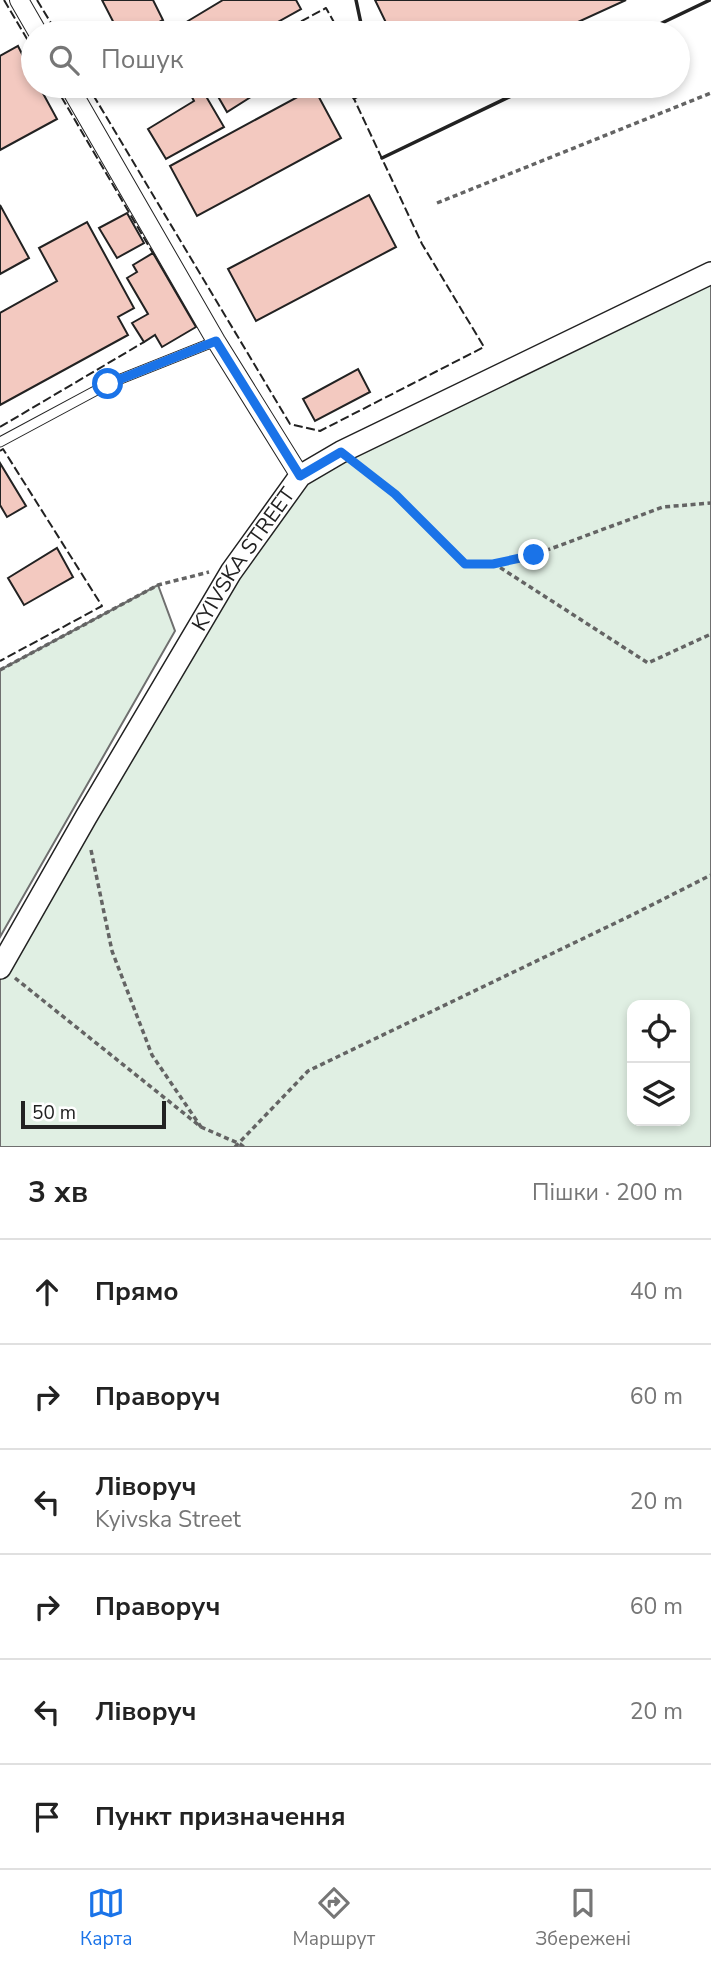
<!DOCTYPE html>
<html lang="uk">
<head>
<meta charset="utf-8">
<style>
	:root { --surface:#fff; --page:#f2f2f2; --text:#222; --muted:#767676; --line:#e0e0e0; --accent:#1a73e8 }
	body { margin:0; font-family:"Nunito Sans",sans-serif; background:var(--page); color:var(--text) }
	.controls { position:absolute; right:21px; bottom:21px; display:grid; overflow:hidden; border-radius:14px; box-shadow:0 4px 10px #0003 }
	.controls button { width:63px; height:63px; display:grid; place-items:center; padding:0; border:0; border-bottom:2px solid var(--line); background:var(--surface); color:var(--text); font:35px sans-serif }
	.scale { position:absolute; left:21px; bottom:18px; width:145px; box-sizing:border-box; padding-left:7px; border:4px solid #222; border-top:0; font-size:19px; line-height:24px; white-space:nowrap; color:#222; -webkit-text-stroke:5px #fff; paint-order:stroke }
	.stop { position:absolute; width:21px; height:21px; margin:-16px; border:5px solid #1a73e8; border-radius:50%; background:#fff }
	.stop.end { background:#1a73e8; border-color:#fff; box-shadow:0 2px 7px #0008 }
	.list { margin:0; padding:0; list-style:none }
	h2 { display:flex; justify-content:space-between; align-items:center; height:91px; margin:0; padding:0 28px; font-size:30px }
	h2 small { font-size:23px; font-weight:400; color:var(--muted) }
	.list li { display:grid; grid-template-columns:46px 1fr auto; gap:21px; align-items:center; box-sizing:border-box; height:105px; padding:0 28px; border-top:2px solid var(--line) }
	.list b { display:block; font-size:26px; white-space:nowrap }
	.list p { margin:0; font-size:23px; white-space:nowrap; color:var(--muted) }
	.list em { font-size:23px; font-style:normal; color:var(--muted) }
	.icon { flex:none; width:38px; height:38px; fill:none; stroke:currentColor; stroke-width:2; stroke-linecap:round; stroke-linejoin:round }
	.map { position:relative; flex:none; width:711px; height:1147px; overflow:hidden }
	.search { position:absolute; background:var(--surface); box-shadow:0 4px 10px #0003; left:21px; right:21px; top:21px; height:77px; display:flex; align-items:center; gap:18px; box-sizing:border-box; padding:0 24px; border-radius:38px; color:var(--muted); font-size:26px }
	.sheet { height:721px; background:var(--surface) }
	nav { display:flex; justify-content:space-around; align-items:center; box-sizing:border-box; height:98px; border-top:2px solid var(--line); background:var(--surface); font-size:19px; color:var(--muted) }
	nav a { display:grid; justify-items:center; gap:4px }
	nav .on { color:var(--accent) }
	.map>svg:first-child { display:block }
	.green { fill:#e0efe3; stroke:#6f6f6f; stroke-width:2; fill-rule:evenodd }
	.building { fill:#f3c9c0; stroke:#222; stroke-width:2 }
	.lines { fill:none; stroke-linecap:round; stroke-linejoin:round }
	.service-casing { stroke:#222; stroke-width:11 }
	.minor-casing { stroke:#222; stroke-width:20 }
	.tertiary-casing { stroke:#222; stroke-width:24 }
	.path { stroke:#646464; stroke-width:3.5; stroke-dasharray:5 3.5; stroke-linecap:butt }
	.service { stroke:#fff; stroke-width:9 }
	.minor { stroke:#fff; stroke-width:18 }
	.tertiary { stroke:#fff; stroke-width:21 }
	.fence { stroke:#222; stroke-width:2; stroke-dasharray:9 3.5; stroke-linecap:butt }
	.wall { stroke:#222; stroke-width:3.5 }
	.route { stroke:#1a73e8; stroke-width:9 }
	.labels { text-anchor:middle; stroke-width:5; stroke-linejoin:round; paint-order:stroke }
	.street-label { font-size:21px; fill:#222; stroke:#fff }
</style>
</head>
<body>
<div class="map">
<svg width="711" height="1147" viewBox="0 0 711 1147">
	<rect width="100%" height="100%" fill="#fff"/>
	<g class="green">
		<path d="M711,282V1147H0V970L300,476ZM632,1005H685V1121H632Z"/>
		<path d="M158,585L175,631L0,937V670Z"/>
	</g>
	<g class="building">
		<path d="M102,0H153L163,20L139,33H119Z"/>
		<path d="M223,0H296L301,9L258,33H188L183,24Z"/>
		<path d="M375,0H626L554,33H391Z"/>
		<path d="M18,46L33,76V86H39L57,119L0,150V56Z"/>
		<path d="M186,86H200L224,127L166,159L148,129L194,101Z"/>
		<path d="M212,86H249L254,95L227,112Z"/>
		<path d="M314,88L341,138L197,216L170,166Z"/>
		<path d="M369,195L396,247L256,321L228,269Z"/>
		<path d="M0,205L29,258L0,274Z"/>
		<path d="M127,213L144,243L117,258L99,228Z"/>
		<path d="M87,222L134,308L118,317L128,335L0,405V313L57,281L39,248Z"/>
		<path d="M153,253L196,327L162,347L155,335L144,342L132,323L148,314L127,278L137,272L133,265Z"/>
		<path d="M358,369L370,392L315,421L303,399Z"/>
		<path d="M0,463L26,506L7,517L0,505Z"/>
		<path d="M57,548L73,577L24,605L8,578Z"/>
	</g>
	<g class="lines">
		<g class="service-casing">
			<path id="service" d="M0,442L108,384L216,341"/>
		</g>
		<g class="minor-casing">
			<g id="minor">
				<path d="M19,0L38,33"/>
				<path d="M69,86L216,341L300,476"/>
			</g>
		</g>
		<g class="tertiary-casing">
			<g id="tertiary">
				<path id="s1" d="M0,968L86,817L231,572L300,476L341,452L711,273"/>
			</g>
		</g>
		<g class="path">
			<path d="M437,203L711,93"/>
			<path d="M357,464L395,494L465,564L493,563L534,555L663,507L711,503"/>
			<path d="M493,563L648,663L711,634"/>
			<path d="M0,670L158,585L209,572"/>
			<path d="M91,850L112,951L152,1055L201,1127"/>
			<path d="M15,978L201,1127L240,1144L244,1147"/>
			<path d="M235,1147L308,1071L632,915L711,875"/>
		</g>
		<use href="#service" class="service"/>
		<use href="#minor" class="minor"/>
		<use href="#tertiary" class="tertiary"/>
		<g class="fence">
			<path d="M4,0L33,49"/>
			<path d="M37,0L57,33"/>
			<path d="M279,33L326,8L340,33"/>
			<path d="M55,86L154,255"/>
			<path d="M93,86L89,88L290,424L320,431L484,347L422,244L348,86"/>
			<path d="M0,427L144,342"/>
			<path d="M0,451L3,449L102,606L0,661"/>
		</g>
		<g class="wall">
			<path d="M356,0L363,33"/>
			<path d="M641,33L710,0"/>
			<path d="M354,98L377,86"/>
			<path d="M382,158L532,86"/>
		</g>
	</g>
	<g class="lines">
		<path class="route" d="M108,384L216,341L300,476L341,452L395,494L465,564H493L534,555"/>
	</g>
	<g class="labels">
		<g class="street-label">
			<text dy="7" stroke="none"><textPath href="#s1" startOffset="476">KYIVSKA STREET</textPath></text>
		</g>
	</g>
</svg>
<div class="controls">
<button><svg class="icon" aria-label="locate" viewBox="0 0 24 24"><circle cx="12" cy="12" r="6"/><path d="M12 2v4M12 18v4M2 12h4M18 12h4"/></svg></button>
<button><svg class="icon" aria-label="layers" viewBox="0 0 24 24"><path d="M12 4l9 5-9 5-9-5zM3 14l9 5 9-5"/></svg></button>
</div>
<div class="scale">50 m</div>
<div class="stop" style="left:108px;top:384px"></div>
<div class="stop end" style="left:534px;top:555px"></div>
<div class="search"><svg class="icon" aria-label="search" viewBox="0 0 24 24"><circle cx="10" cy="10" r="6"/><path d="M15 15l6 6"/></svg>Пошук</div>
</div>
<section class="sheet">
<h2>3 хв<small>Пішки · 200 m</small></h2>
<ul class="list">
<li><svg class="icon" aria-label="ahead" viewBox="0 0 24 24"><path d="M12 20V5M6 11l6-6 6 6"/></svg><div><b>Прямо</b></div><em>40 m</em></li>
<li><svg class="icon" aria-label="right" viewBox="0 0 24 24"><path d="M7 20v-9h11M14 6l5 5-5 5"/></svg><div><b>Праворуч</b></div><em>60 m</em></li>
<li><svg class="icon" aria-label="left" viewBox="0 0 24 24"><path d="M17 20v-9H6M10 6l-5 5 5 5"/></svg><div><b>Ліворуч</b><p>Kyivska Street</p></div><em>20 m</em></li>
<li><svg class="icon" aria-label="right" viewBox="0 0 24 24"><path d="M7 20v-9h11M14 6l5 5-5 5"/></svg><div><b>Праворуч</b></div><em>60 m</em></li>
<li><svg class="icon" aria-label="left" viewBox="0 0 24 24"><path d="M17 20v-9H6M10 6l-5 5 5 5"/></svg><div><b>Ліворуч</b></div><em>20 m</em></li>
<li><svg class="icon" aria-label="arrive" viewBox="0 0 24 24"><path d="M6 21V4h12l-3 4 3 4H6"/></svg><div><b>Пункт призначення</b></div></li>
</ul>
</section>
<nav>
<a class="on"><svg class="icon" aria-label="map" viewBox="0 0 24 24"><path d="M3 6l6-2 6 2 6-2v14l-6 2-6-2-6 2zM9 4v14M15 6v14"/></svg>Карта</a>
<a><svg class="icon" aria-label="directions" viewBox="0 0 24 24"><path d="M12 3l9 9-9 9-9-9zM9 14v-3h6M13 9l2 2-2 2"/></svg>Маршрут</a>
<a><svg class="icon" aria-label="saved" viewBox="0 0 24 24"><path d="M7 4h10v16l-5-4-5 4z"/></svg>Збережені</a>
</nav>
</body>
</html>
